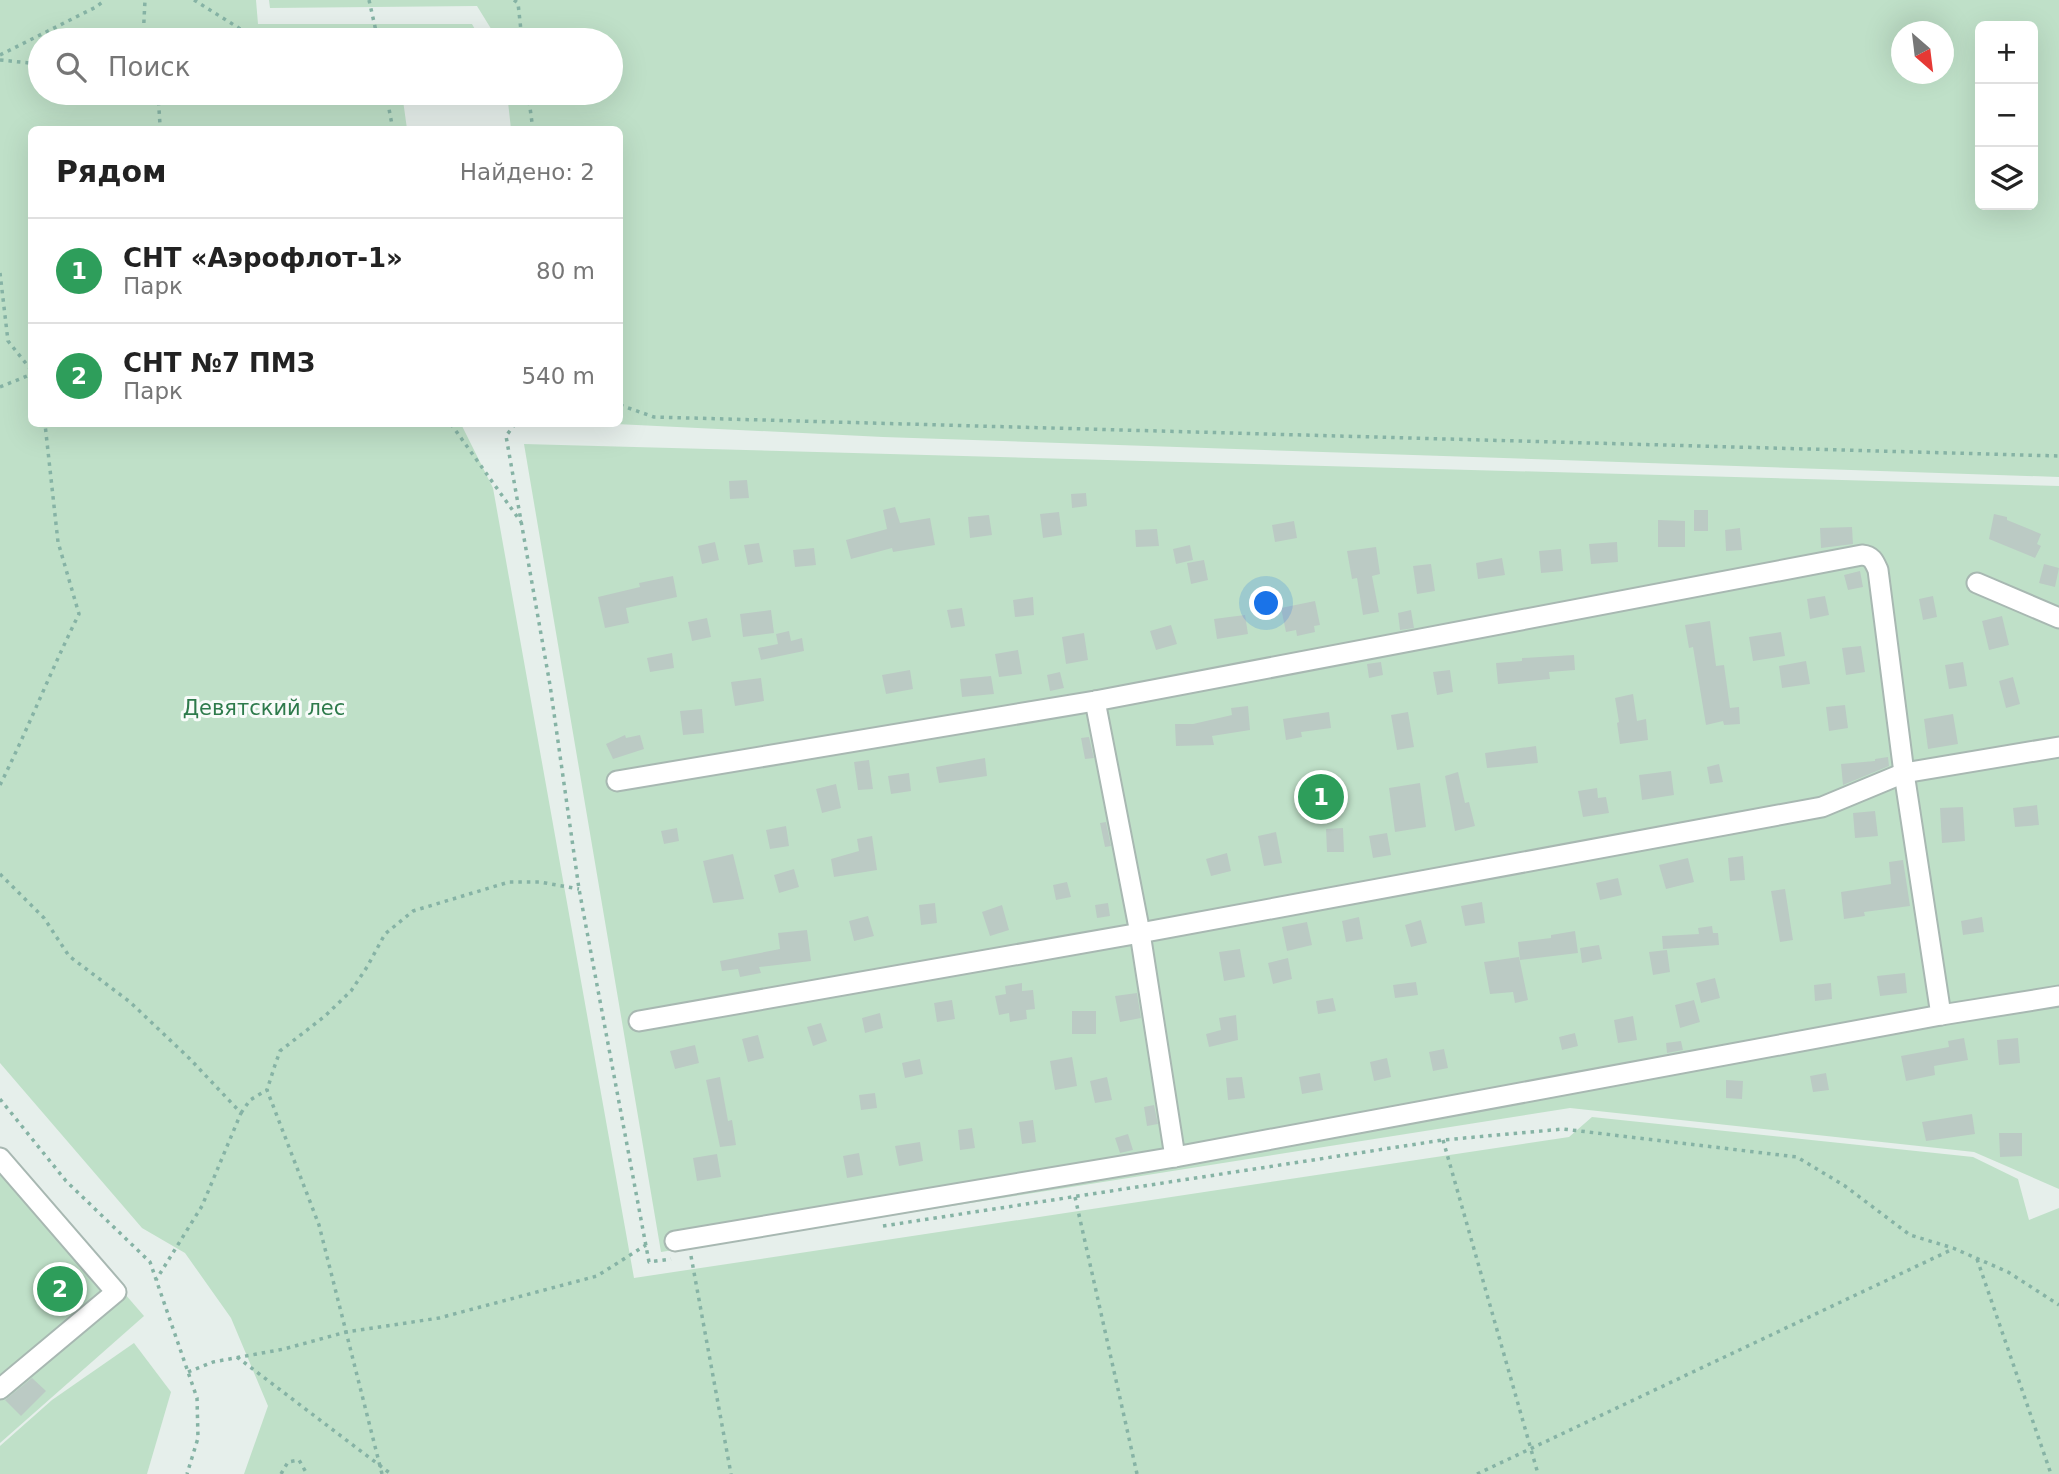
<!DOCTYPE html>
<html lang="ru">
<head>
<meta charset="utf-8">
<style>
	:root { --surface:#fff; --page:#f6f6f6; --text:#222; --muted:#767676; --line:#e0e0e0; --accent:#7c3aed }
	body { margin:0; font-family:"DejaVu Sans",sans-serif; background:var(--page); color:var(--text) }
	.controls { position:absolute; right:21px; top:21px; display:grid; overflow:hidden; border-radius:10px; box-shadow:0 7px 28px #0002 }
	.controls button { width:63px; height:63px; display:grid; place-items:center; padding:0; border:0; border-bottom:2px solid var(--line); background:var(--surface); color:var(--text); font:35px sans-serif }
	.compass { position:absolute; left:1891px; top:21px; width:63px; height:63px; border-radius:50%; background:var(--surface); box-shadow:0 7px 28px #0002; rotate:152deg }
	.you { position:absolute; left:1267px; top:604px; width:24px; height:24px; margin:-18px; border:5px solid #fff; border-radius:50%; background:#1a73e8; box-shadow:0 0 0 10px #1a73e833 }
	.badge { display:grid; place-items:center; width:46px; height:46px; border-radius:50%; background:var(--accent); color:#fff; font-size:23px; font-weight:700 }
	.pin { position:absolute; translate:-50% -50%; border:4px solid #fff; box-shadow:0 2px 7px #0006 }
	.list { margin:0; padding:0; list-style:none }
	h2 { display:flex; justify-content:space-between; align-items:center; height:91px; margin:0; padding:0 28px; font-size:30px }
	h2 small { font-size:23px; font-weight:400; color:var(--muted) }
	.list li { display:grid; grid-template-columns:46px 1fr auto; gap:21px; align-items:center; box-sizing:border-box; height:105px; padding:0 28px; border-top:2px solid var(--line) }
	.list b { display:block; font-size:26px; white-space:nowrap }
	.list p { margin:0; font-size:23px; white-space:nowrap; color:var(--muted) }
	.list em { font-size:23px; font-style:normal; color:var(--muted) }
	.icon { flex:none; width:38px; height:38px; fill:none; stroke:currentColor; stroke-width:2; stroke-linecap:round; stroke-linejoin:round }
	.map { position:relative; flex:none; width:2059px; height:1474px; overflow:hidden }
	.search { position:absolute; background:var(--surface); box-shadow:0 7px 28px #0002; left:28px; top:28px; width:595px; height:77px; display:flex; align-items:center; gap:18px; box-sizing:border-box; padding:0 24px; border-radius:38px; color:var(--muted); font-size:26px }
	.panel { position:absolute; background:var(--surface); box-shadow:0 7px 28px #0002; left:28px; top:126px; width:595px; height:301px; border-radius:10px }
	.map>svg:first-child { display:block }
	.green { fill:#bfe0c8; fill-rule:evenodd }
	.building { fill:#bbcac4 }
	.lines { fill:none; stroke-linecap:round; stroke-linejoin:round }
	.minor-casing { stroke:#a8b8b2; stroke-width:23 }
	.path { stroke:#86b3a5; stroke-width:3.5; stroke-dasharray:3.5 5; stroke-linecap:butt }
	.minor { stroke:#fff; stroke-width:19 }
	.labels { text-anchor:middle; stroke-width:6; stroke-linejoin:round; paint-order:stroke }
	.park-label { font-size:21px; fill:#2d7a4b; stroke:#f7fbf9 }
</style>
</head>
<body>
<div class="map">
<svg width="2059" height="1474" viewBox="0 0 2059 1474">
	<rect width="100%" height="100%" fill="#e6efeb"/>
	<g class="green">
		<path d="M0,0H256L258,24H472L481,40H40V93H402L407,129L32,130V424H461L493,488L634,1278L1569,1137L1592,1117L1973,1157L2018,1179L2029,1220L2059,1208V1474H244L268,1406L231,1318L185,1253L142,1228L0,1063Z"/>
		<path d="M269,0H2059V477L883,437L616,424H620V130L511,129L507,93H611V40H498L477,6L270,8ZM1980,26H2033V205H1980ZM1902,32H1944V74H1902Z"/>
		<path d="M524,444L2059,486V1189L1974,1152L1570,1108L661,1252Z"/>
		<path d="M0,1150L144,1316L0,1443Z"/>
		<path d="M134,1343L171,1392L147,1474H0V1446L52,1400Z"/>
	</g>
	<g class="building">
		<path d="M747,480L749,498L730,499L729,481Z"/>
		<path d="M1086,493L1087,506L1072,508L1071,494Z"/>
		<path d="M895,507L900,523L930,518L935,545L893,552L892,548L851,559L846,540L887,529L883,510Z"/>
		<rect x="1694" y="510" width="14" height="21"/>
		<path d="M1059,512L1062,535L1043,538L1040,514Z"/>
		<path d="M1994,514L2007,517V520L2041,534L2037,544L2041,546L2035,558L1989,539Z"/>
		<path d="M989,515L992,535L970,538L968,517Z"/>
		<path d="M1658,520L1685,521V547H1658Z"/>
		<path d="M1294,521L1297,538L1275,542L1272,525Z"/>
		<path d="M1852,527L1853,544L1821,548L1820,528Z"/>
		<path d="M1740,528L1742,550L1726,551L1725,530Z"/>
		<path d="M1157,529L1159,546L1136,547L1135,530Z"/>
		<path d="M715,542L719,560L702,564L698,546Z"/>
		<path d="M1617,542L1618,562L1591,564L1589,544Z"/>
		<path d="M759,543L763,562L748,565L744,545Z"/>
		<path d="M1190,545L1193,560L1176,564L1173,549Z"/>
		<path d="M1376,547L1380,574L1372,576L1379,612L1363,615L1357,578L1352,579L1347,551Z"/>
		<path d="M814,548L816,565L795,567L793,550Z"/>
		<path d="M1561,549L1563,571L1541,573L1539,551Z"/>
		<path d="M1502,558L1505,575L1478,579L1476,563Z"/>
		<path d="M1204,560L1208,580L1191,584L1187,563Z"/>
		<path d="M1431,564L1435,591L1417,594L1413,566Z"/>
		<path d="M2044,564L2059,568L2055,587L2039,583Z"/>
		<path d="M1860,571L1863,587L1848,590L1844,575Z"/>
		<path d="M673,576L677,597L626,608L629,623L605,628L598,597L640,587L639,583Z"/>
		<path d="M1825,596L1829,615L1810,619L1807,599Z"/>
		<path d="M1933,596L1937,617L1923,620L1919,599Z"/>
		<path d="M1033,597L1034,615L1015,617L1013,600Z"/>
		<path d="M1315,601L1320,625L1314,626L1315,632L1297,636L1296,630L1286,632L1281,608Z"/>
		<path d="M962,608L965,626L951,628L947,610Z"/>
		<path d="M771,610L774,633L743,637L740,614Z"/>
		<path d="M1411,610L1414,628L1400,630L1398,613Z"/>
		<path d="M1245,615L1248,634L1217,639L1214,619Z"/>
		<path d="M2002,616L2009,645L1989,650L1982,621Z"/>
		<path d="M707,618L711,637L692,641L688,622Z"/>
		<path d="M1710,621L1716,666L1724,665L1730,708L1739,707L1740,724L1724,725L1723,721L1706,725L1693,647L1689,648L1685,625Z"/>
		<path d="M1171,625L1177,644L1156,650L1150,631Z"/>
		<path d="M789,631L791,641L802,638L804,651L761,660L758,648L778,644L776,634Z"/>
		<path d="M1781,632L1785,656L1753,661L1749,637Z"/>
		<path d="M1084,633L1088,660L1066,664L1062,637Z"/>
		<path d="M1861,646L1865,672L1846,675L1842,648Z"/>
		<path d="M1018,650L1022,674L999,677L995,654Z"/>
		<path d="M672,653L674,668L650,672L647,658Z"/>
		<path d="M1574,655L1575,670L1549,672L1550,679L1498,684L1496,663L1522,661V658Z"/>
		<path d="M1806,661L1810,684L1782,688L1779,666Z"/>
		<path d="M1381,662L1383,675L1369,678L1367,664Z"/>
		<path d="M1963,662L1967,686L1949,689L1945,665Z"/>
		<path d="M910,670L913,689L886,694L882,675Z"/>
		<path d="M1450,670L1453,692L1437,695L1433,672Z"/>
		<path d="M1060,672L1064,688L1050,691L1047,675Z"/>
		<path d="M991,676L994,694L962,697L960,679Z"/>
		<path d="M2013,677L2020,704L2006,708L1999,681Z"/>
		<path d="M761,678L764,701L735,706L731,682Z"/>
		<path d="M1633,694L1637,721L1646,719L1648,740L1620,744L1617,723L1619,722L1615,698Z"/>
		<path d="M1845,705L1848,728L1829,731L1826,707Z"/>
		<path d="M1248,706L1250,730L1212,736L1214,745L1176,746L1175,724H1193L1232,715L1231,708Z"/>
		<path d="M702,709L704,733L683,735L680,711Z"/>
		<path d="M1329,712L1331,728L1301,732L1302,737L1286,740L1283,719Z"/>
		<path d="M1408,712L1414,747L1397,750L1391,715Z"/>
		<path d="M1953,714L1958,744L1928,749L1924,719Z"/>
		<path d="M625,735L626,738L640,735L644,749L613,759L606,744Z"/>
		<path d="M1089,737L1094,758L1085,759L1081,738Z"/>
		<path d="M1536,746L1538,763L1487,768L1485,753Z"/>
		<path d="M1888,757L1889,766L1843,785L1841,764L1875,761V759Z"/>
		<path d="M985,758L987,776L939,783L936,767Z"/>
		<path d="M869,760L873,789L858,790L854,762Z"/>
		<path d="M1719,764L1723,782L1710,784L1707,767Z"/>
		<path d="M1671,771L1674,795L1642,800L1639,775Z"/>
		<path d="M1458,772L1465,803L1469,802L1475,826L1455,831L1445,776Z"/>
		<path d="M909,773L911,791L891,794L888,776Z"/>
		<path d="M1420,783L1426,827L1395,832L1389,788Z"/>
		<path d="M836,784L841,808L822,813L816,789Z"/>
		<path d="M1597,788L1598,798L1606,797L1609,813L1583,817L1578,791Z"/>
		<path d="M2037,805L2039,825L2015,827L2013,808Z"/>
		<path d="M1963,807L1965,841L1942,843L1940,808Z"/>
		<path d="M1875,811L1878,836L1855,838L1853,813Z"/>
		<path d="M1106,822L1111,846L1105,847L1100,823Z"/>
		<path d="M786,826L789,846L770,849L766,830Z"/>
		<path d="M677,828L679,841L664,844L661,831Z"/>
		<path d="M1343,828L1344,852H1327L1326,829Z"/>
		<path d="M1276,832L1282,863L1264,866L1258,836Z"/>
		<path d="M1387,833L1391,855L1373,858L1369,836Z"/>
		<path d="M872,836L877,870L834,877L831,859L859,851L857,839Z"/>
		<path d="M1227,853L1231,871L1211,876L1206,859Z"/>
		<path d="M733,854L744,899L713,903L703,861Z"/>
		<path d="M1743,856L1745,880L1730,881L1728,858Z"/>
		<path d="M1688,858L1694,882L1666,889L1659,865Z"/>
		<path d="M1903,860L1910,906L1864,912L1865,916L1844,919L1841,892L1891,884L1889,862Z"/>
		<path d="M794,869L799,887L779,893L774,875Z"/>
		<path d="M1618,878L1622,895L1600,900L1596,883Z"/>
		<path d="M1067,882L1071,897L1056,900L1053,885Z"/>
		<path d="M1785,889L1793,940L1780,942L1771,891Z"/>
		<path d="M1482,902L1485,923L1465,926L1461,906Z"/>
		<path d="M935,903L937,923L921,925L919,905Z"/>
		<path d="M1108,903L1110,916L1097,918L1095,905Z"/>
		<path d="M1002,905L1009,930L990,936L982,912Z"/>
		<path d="M868,916L874,936L854,941L849,921Z"/>
		<path d="M1359,917L1363,939L1346,942L1342,921Z"/>
		<path d="M1982,917L1984,932L1963,935L1961,921Z"/>
		<path d="M1421,920L1427,943L1411,947L1405,925Z"/>
		<path d="M1307,922L1312,945L1287,951L1282,927Z"/>
		<path d="M1712,926L1713,933H1718L1719,945L1663,949L1662,936L1699,934L1698,928Z"/>
		<path d="M807,930L811,961L759,967L761,973L740,977L738,969L722,971L720,961L780,949L778,933Z"/>
		<path d="M1575,931L1578,953L1520,960L1518,942L1551,938V935Z"/>
		<path d="M1599,945L1602,959L1582,963L1580,948Z"/>
		<path d="M1240,949L1245,977L1224,981L1219,952Z"/>
		<path d="M1667,950L1670,972L1653,975L1649,952Z"/>
		<path d="M1519,957L1528,1000L1515,1003L1513,992L1490,994L1484,962Z"/>
		<path d="M1288,958L1292,979L1273,984L1268,963Z"/>
		<path d="M1905,973L1907,993L1880,996L1877,976Z"/>
		<path d="M1715,978L1720,998L1701,1003L1696,983Z"/>
		<path d="M1416,982L1418,995L1395,998L1393,985Z"/>
		<path d="M1022,983V991L1033,990L1035,1009L1026,1010L1027,1019L1010,1022L1009,1013L999,1015L995,996L1006,994L1005,986Z"/>
		<path d="M1831,983L1832,999L1815,1001L1814,985Z"/>
		<path d="M1137,993L1141,1018L1120,1022L1115,996Z"/>
		<path d="M1333,998L1336,1011L1318,1014L1316,1001Z"/>
		<path d="M952,1000L955,1019L937,1022L934,1003Z"/>
		<path d="M1694,1000L1700,1022L1680,1028L1675,1005Z"/>
		<rect x="1072" y="1011" width="24" height="23"/>
		<path d="M880,1013L883,1028L865,1033L862,1018Z"/>
		<path d="M1236,1015L1238,1040L1209,1047L1206,1034L1221,1030L1219,1018Z"/>
		<path d="M1633,1016L1637,1040L1618,1043L1614,1020Z"/>
		<path d="M821,1023L827,1041L813,1046L807,1027Z"/>
		<path d="M1575,1033L1578,1046L1562,1050L1559,1037Z"/>
		<path d="M758,1035L764,1058L748,1062L742,1039Z"/>
		<path d="M1964,1038L1968,1060L1934,1066L1935,1075L1906,1081L1901,1056L1949,1047L1948,1041Z"/>
		<path d="M2018,1038L2020,1063L1999,1065L1997,1040Z"/>
		<path d="M1681,1041L1683,1050L1667,1053L1666,1043Z"/>
		<path d="M695,1045L699,1063L675,1069L670,1051Z"/>
		<path d="M1444,1049L1448,1068L1433,1071L1429,1052Z"/>
		<path d="M1072,1057L1077,1086L1055,1090L1050,1061Z"/>
		<path d="M1387,1058L1391,1077L1374,1081L1370,1062Z"/>
		<path d="M920,1059L923,1074L905,1078L902,1063Z"/>
		<path d="M1320,1073L1323,1090L1302,1094L1299,1077Z"/>
		<path d="M1826,1073L1829,1090L1813,1092L1810,1076Z"/>
		<path d="M720,1077L728,1121L732,1120L736,1145L720,1147L706,1080Z"/>
		<path d="M1107,1077L1112,1100L1095,1103L1090,1081Z"/>
		<path d="M1242,1077L1245,1098L1228,1100L1226,1078Z"/>
		<path d="M1726,1080L1743,1081L1742,1099L1726,1098Z"/>
		<path d="M875,1093L877,1108L861,1110L859,1095Z"/>
		<path d="M1154,1105L1158,1124L1147,1126L1144,1107Z"/>
		<path d="M1972,1114L1975,1134L1926,1141L1922,1122Z"/>
		<path d="M1033,1120L1036,1142L1022,1144L1019,1122Z"/>
		<path d="M972,1128L975,1148L960,1150L958,1130Z"/>
		<path d="M1999,1133H2022V1156L2000,1157Z"/>
		<path d="M1128,1134L1133,1150L1120,1153L1115,1138Z"/>
		<path d="M920,1142L923,1161L899,1166L895,1146Z"/>
		<path d="M859,1153L863,1175L847,1178L843,1156Z"/>
		<path d="M717,1154L721,1177L697,1181L693,1158Z"/>
		<path d="M32,1378L46,1391L21,1416L5,1400Z"/>
	</g>
	<g class="lines">
		<g class="minor-casing">
			<g id="minor">
				<path d="M1977,583L2059,618"/>
				<path d="M1095,701L1140,933L1175,1157"/>
				<path d="M617,781L1095,701L1862,555C1872,556 1874,561 1878,570L1904,773L1941,1015"/>
				<path d="M639,1021L1140,933L1822,807L1904,773L2059,747"/>
				<path d="M0,1158L116,1292L0,1389"/>
				<path d="M675,1241L1175,1157L1941,1015L2059,996"/>
			</g>
		</g>
		<g class="path">
			<path d="M194,0L258,40"/>
			<path d="M369,0L378,40"/>
			<path d="M514,0L518,3L522,40"/>
			<path d="M143,40L145,0"/>
			<path d="M0,55L96,7L105,0"/>
			<path d="M0,60L40,64"/>
			<path d="M386,93L393,130"/>
			<path d="M528,93L533,130"/>
			<path d="M157,130L160,125L158,93"/>
			<path d="M0,273L8,341L32,371"/>
			<path d="M0,387L32,374"/>
			<path d="M620,405L654,417L2059,456"/>
			<path d="M451,424L521,522"/>
			<path d="M515,424L506,436L550,685L579,889L649,1262L671,1259"/>
			<path d="M0,785C28,729 51,670 79,614L58,542L45,424"/>
			<path d="M0,874L44,918L69,956L130,1002L190,1059L241,1113L202,1206L156,1280"/>
			<path d="M0,1099L66,1181L150,1262L197,1398L198,1438L187,1474"/>
			<path d="M241,1113L250,1100L267,1090"/>
			<path d="M1443,1140L1538,1474"/>
			<path d="M1075,1197L1137,1474"/>
			<path d="M883,1226L1443,1140L1563,1129L1797,1157L1845,1186L1910,1235L1953,1248L2008,1272L2059,1305"/>
			<path d="M691,1256L731,1474"/>
			<path d="M1977,1259L2051,1474"/>
			<path d="M237,1357L391,1474"/>
			<path d="M188,1372L213,1362L284,1349L346,1332L439,1318L597,1276L646,1245"/>
			<path d="M281,1474L288,1462L299,1460L307,1474"/>
			<path d="M382,1474L319,1225L267,1090L275,1065L280,1051L325,1016L351,991L367,967L385,934L413,911L509,882H540L579,889"/>
			<path d="M1477,1474L1953,1249"/>
		</g>
		<use href="#minor" class="minor"/>
	</g>
	<g class="labels">
		<g class="park-label">
			<text x="264" y="715">Девятский лес</text>
		</g>
	</g>
</svg>
<div class="controls">
<button>+</button>
<button>−</button>
<button><svg class="icon" aria-label="layers" viewBox="0 0 24 24"><path d="M12 4l9 5-9 5-9-5zM3 14l9 5 9-5"/></svg></button>
</div>
<svg class="compass" viewBox="-18 -18 36 36"><path d="M0-13l5 13h-10z" fill="#e53935"/><path d="M0 13l5-13h-10z" fill="#767676"/></svg>
<div class="you"></div>
<div class="pin badge" style="left:1321px;top:797px;background:#2e9e5b">1</div>
<div class="pin badge" style="left:60px;top:1289px;background:#2e9e5b">2</div>
<div class="search"><svg class="icon" aria-label="search" viewBox="0 0 24 24"><circle cx="10" cy="10" r="6"/><path d="M15 15l6 6"/></svg>Поиск</div>
<section class="panel">
<h2>Рядом<small>Найдено: 2</small></h2>
<ul class="list">
<li><span class="badge" style="background:#2e9e5b">1</span><div><b>СНТ «Аэрофлот-1»</b><p>Парк</p></div><em>80 m</em></li>
<li><span class="badge" style="background:#2e9e5b">2</span><div><b>СНТ №7 ПМЗ</b><p>Парк</p></div><em>540 m</em></li>
</ul>
</section>
</div>
</body>
</html>
